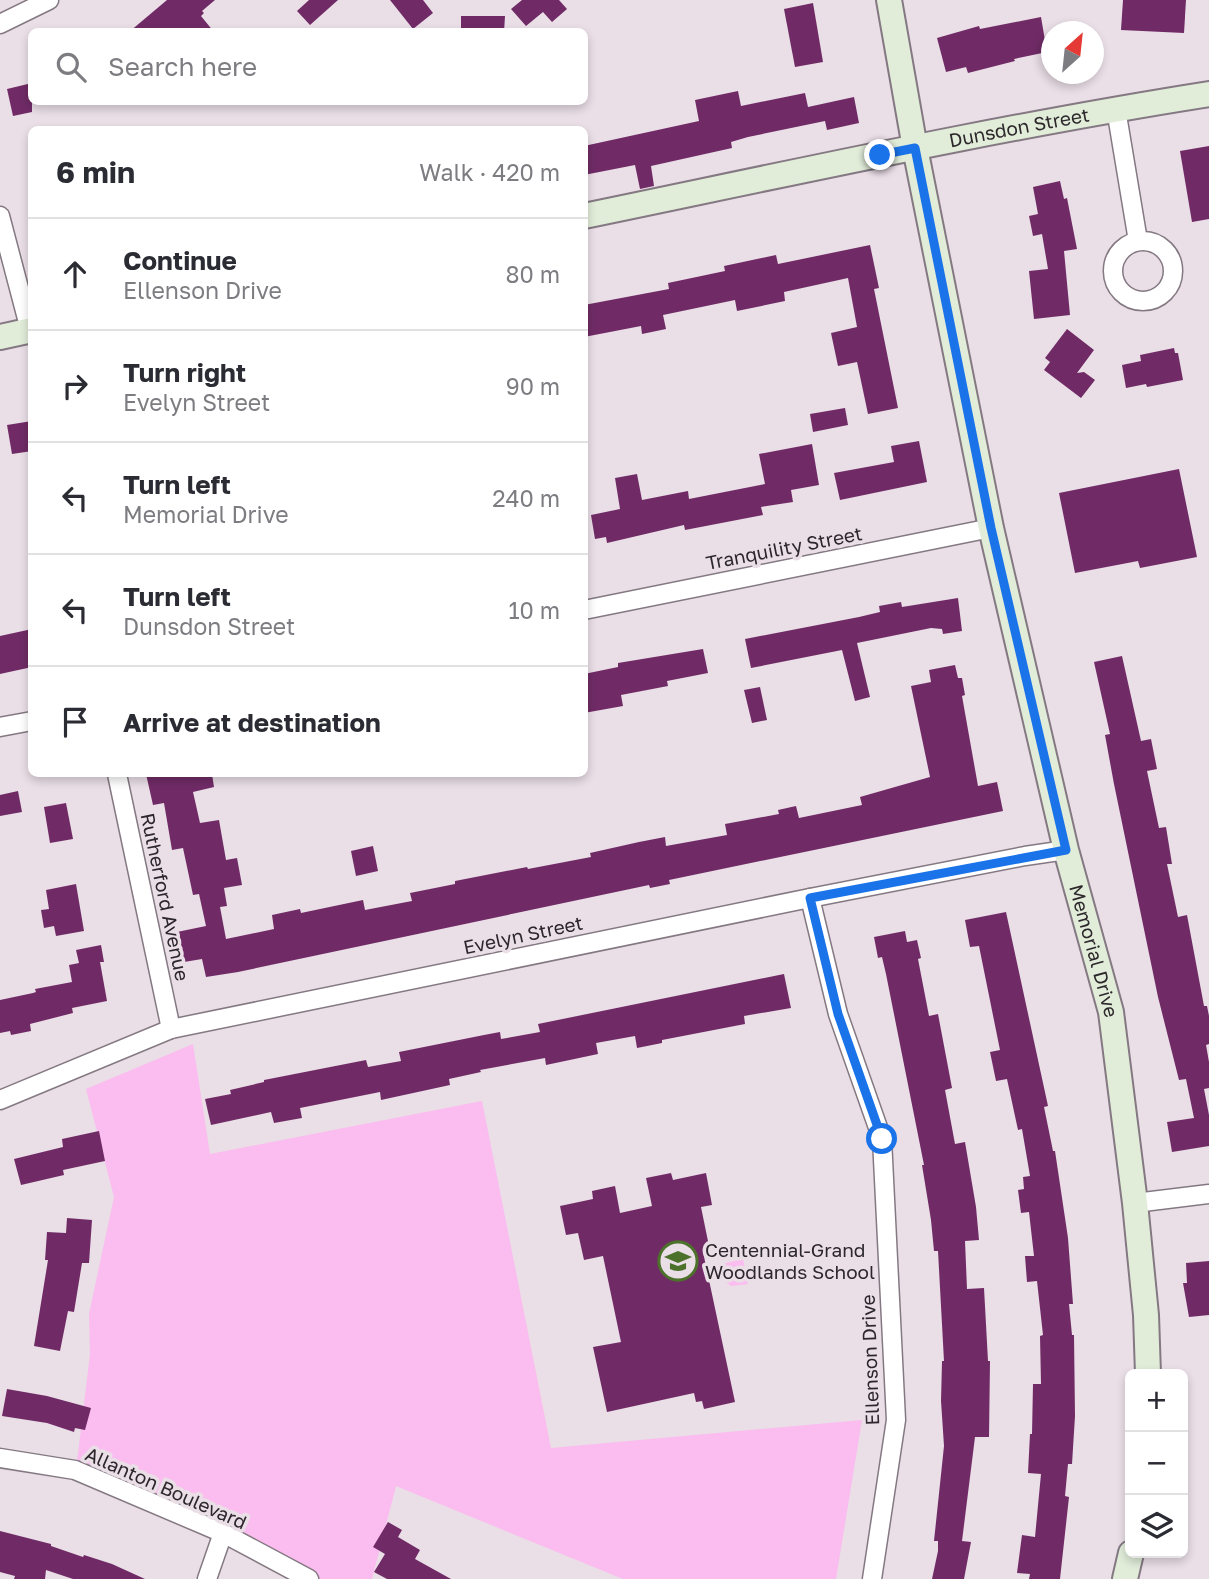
<!DOCTYPE html>
<html lang="en">
<head>
<meta charset="utf-8">
<style>
	:root { --surface:#fff; --page:#f7f7f7; --text:#2b2b33; --muted:#7c7c81; --line:#e1e1e2 }
	body { margin:0; font-family:"Golos Text",sans-serif; background:var(--page); color:var(--text) }
	.controls { position:absolute; right:21px; bottom:21px; display:grid; overflow:hidden; border-radius:10px; box-shadow:0 4px 10px #0003 }
	.controls button { width:63px; height:63px; display:grid; place-items:center; padding:0; border:0; border-bottom:2px solid var(--line); background:var(--surface); color:var(--text); font:35px sans-serif }
	.compass { position:absolute; left:1041px; top:21px; width:63px; height:63px; border-radius:50%; background:var(--surface); box-shadow:0 4px 10px #0003; rotate:27deg }
	.stop { position:absolute; width:21px; height:21px; margin:-16px; border:5px solid #1a73e8; border-radius:50%; background:#fff }
	.stop.end { background:#1a73e8; border-color:#fff; box-shadow:0 2px 7px #0008 }
	.list { margin:0; padding:0; list-style:none }
	h2 { display:flex; justify-content:space-between; align-items:center; height:91px; margin:0; padding:0 28px; font-size:30px }
	h2 small { font-size:23px; font-weight:400; color:var(--muted) }
	.list li { display:grid; grid-template-columns:46px 1fr auto; gap:21px; align-items:center; box-sizing:border-box; height:112px; padding:0 28px; border-top:2px solid var(--line) }
	.list b { display:block; font-size:26px; white-space:nowrap }
	.list p { margin:0; font-size:23px; white-space:nowrap; color:var(--muted) }
	.list em { font-size:23px; font-style:normal; color:var(--muted) }
	.icon { flex:none; width:38px; height:38px; fill:none; stroke:currentColor; stroke-width:2; stroke-linecap:round; stroke-linejoin:round }
	.map { position:relative; flex:none; width:1209px; height:1579px; overflow:hidden }
	.search { position:absolute; background:var(--surface); box-shadow:0 4px 10px #0003; left:28px; top:28px; width:560px; height:77px; display:flex; align-items:center; gap:18px; box-sizing:border-box; padding:0 24px; border-radius:10px; color:var(--muted); font-size:26px }
	.panel { position:absolute; background:var(--surface); box-shadow:0 4px 10px #0003; left:28px; top:126px; width:560px; height:651px; border-radius:10px }
	.map>svg:first-child { display:block }
	.green { fill:#fbbcef }
	.building { fill:#702b66 }
	.lines { fill:none; stroke-linecap:round; stroke-linejoin:round }
	.street-casing { stroke:#847982; stroke-width:21 }
	.secondary-casing { stroke:#847982; stroke-width:28 }
	.street { stroke:#fff; stroke-width:18 }
	.secondary { stroke:#e1ecd9; stroke-width:24 }
	.route { stroke:#1a73e8; stroke-width:9 }
	.labels { text-anchor:middle; stroke-width:7; stroke-linejoin:round; paint-order:stroke }
	.street-label { font-size:19px; fill:#2c272b; stroke:#eadee7 }
	.poi-label { font-size:19px; fill:#2c272b; stroke:#eadee7; text-anchor:start }
</style>
</head>
<body>
<div class="map">
<svg width="1209" height="1579" viewBox="0 0 1209 1579">
	<rect width="100%" height="100%" fill="#eadee7"/>
	<g class="green">
		<path d="M193,1044L210,1154L482,1101L551,1448L862,1420L836,1579H623L396,1486L372,1579H316L76,1470L90,1354L89,1314L114,1197L86,1089Z"/>
		<path d="M743,1259L748,1284L731,1286L727,1283L722,1264Z"/>
	</g>
	<g class="building">
		<path d="M167,0H215L202,11L204,13L201,16L214,32H129Z"/>
		<path d="M309,0H338L310,25L297,11Z"/>
		<path d="M390,0H423L433,13L413,29Z"/>
		<path d="M522,0H559L567,9L552,22L543,12L526,26L511,9Z"/>
		<path d="M1123,0H1186L1184,33L1121,30Z"/>
		<path d="M813,3L823,62L795,67L784,9Z"/>
		<path d="M461,16H505L504,32H461Z"/>
		<path d="M1041,17L1047,52L1014,59L1015,61L968,73L966,67L946,72L937,38L979,26L980,29Z"/>
		<path d="M32,83V112L13,116L7,89Z"/>
		<path d="M738,91L741,106L805,93L808,107L854,97L859,123L827,130L825,121L748,137L731,142L732,148L651,166L654,186L640,189L635,165L584,175V146L699,121L695,100Z"/>
		<path d="M1209,146V219L1192,222L1180,151Z"/>
		<path d="M1060,181L1064,199L1067,198L1077,249L1064,251L1070,315L1034,319L1029,271L1048,269L1042,234L1033,236L1029,216L1038,214L1033,187Z"/>
		<path d="M870,245L879,288L874,289L898,408L868,414L857,362L838,366L831,333L857,327L848,278L784,292L785,301L737,311L735,300L663,315L666,329L642,334L641,326L584,337V305L669,289L668,283L725,271L724,266L776,255L778,264Z"/>
		<path d="M1067,329L1094,350L1077,373L1084,372L1095,380L1081,398L1044,370L1050,362L1045,358Z"/>
		<path d="M1174,348L1175,353H1178L1183,380L1147,387L1146,384L1126,388L1122,365L1141,361L1140,355Z"/>
		<path d="M845,408L848,425L813,432L810,414Z"/>
		<path d="M32,421V451L12,454L7,425Z"/>
		<path d="M919,441L927,482L840,500L834,473L894,462L891,446Z"/>
		<path d="M812,444L819,485L791,490L793,502L761,507L763,515L685,530L684,525L607,543L606,537L595,539L591,515L620,509L615,478L637,474L642,500L688,491L689,499L765,484L759,454Z"/>
		<path d="M1179,469L1197,557L1140,568L1138,561L1075,573L1059,493Z"/>
		<path d="M958,598L962,631L943,634L942,629L931,628L857,643L870,697L855,701L842,650L751,668L745,639L859,617L880,612L879,606L901,602L902,607Z"/>
		<path d="M32,629V667L0,674V636Z"/>
		<path d="M703,649L708,673L667,681L668,686L621,695L623,706L584,713V674L618,667V663Z"/>
		<path d="M1122,656L1141,741L1151,739L1157,769L1147,771L1159,828L1166,827L1172,864H1167L1178,917L1187,915L1204,1006H1207L1209,1016V1044L1206,1045L1209,1062V1088L1204,1089L1209,1115V1146L1172,1152L1167,1122L1194,1118L1186,1079L1179,1080L1158,997L1114,784L1105,735L1110,734L1094,662Z"/>
		<path d="M955,665L958,678H962L965,695L962,696L978,786L997,782L1003,811L669,880L670,884L650,888L649,885L238,972L206,977L202,959L184,962L177,932L206,926L199,894L193,895L183,848L172,850L164,803L153,805L146,774H212L214,787L193,792L200,823L219,820L226,860L237,858L242,885L224,888L227,906L220,907L226,939L274,929L272,915L300,909L301,913L363,900L365,910L412,901L410,893L455,884V881L527,867L528,869L591,857L590,853L639,842L665,837L666,846L727,835L725,824L779,814L778,810L796,806L799,818L862,805L860,797L930,777L911,686L931,682L929,670Z"/>
		<path d="M760,687L767,720L752,723L744,690Z"/>
		<path d="M18,791L22,812L0,816V795Z"/>
		<path d="M66,803L73,839L50,843L44,807Z"/>
		<path d="M373,846L378,871L356,876L351,851Z"/>
		<path d="M76,884L84,931L56,936L54,926L44,928L41,910L49,909L46,890Z"/>
		<path d="M1006,912L1048,1106L1044,1107L1053,1151H1055L1068,1238L1073,1304H1069L1072,1335H1074L1075,1416L1072,1464H1068L1065,1496L1069,1497L1060,1579H1029L1030,1574L1017,1573L1022,1535L1035,1537L1041,1474L1028,1473L1030,1434H1032L1033,1384H1041L1040,1336L1043,1335L1037,1281L1027,1282L1025,1256H1034L1029,1212L1021,1213L1018,1190L1024,1189L1023,1177L1030,1176L1022,1129L1018,1130L1007,1079L996,1081L990,1052L1000,1050L979,946L970,947L965,920Z"/>
		<path d="M905,931L907,942L917,940L921,958L918,959L929,1016L938,1014L952,1088L945,1090L955,1144L965,1142L976,1207L979,1240L965,1241L967,1289L984,1288L988,1361H990L989,1437H975L962,1541L971,1542L964,1579H932L938,1551V1541H934L944,1446L941,1401L942,1361H944L938,1251H934L931,1220L922,1165H924L886,974L882,957L878,958L874,937Z"/>
		<path d="M101,945L104,962H100L107,1001L72,1008L73,1013L30,1024L31,1031L11,1035L10,1031L0,1033V1000L33,993L36,992L35,989L72,982L69,965L79,963L76,950Z"/>
		<path d="M784,974L791,1008L744,1016L745,1024L662,1040V1043L637,1048L635,1036L596,1043L598,1054L546,1065L545,1058L480,1070L481,1072L449,1079L450,1085L381,1100L380,1092L300,1108L302,1118L274,1123L271,1112L211,1125L205,1099L231,1094L230,1090L264,1082V1080L366,1060L368,1067L401,1061L399,1052L484,1035L500,1032L501,1039L540,1032L538,1024Z"/>
		<path d="M99,1131L105,1161L63,1170L64,1175L21,1185L14,1159L63,1147L62,1139Z"/>
		<path d="M671,1173L673,1180L706,1173L712,1205L701,1207L710,1251L703,1252L735,1402L704,1409L702,1401L696,1402L694,1393L607,1412L593,1347L621,1342L603,1256L584,1260L578,1233L566,1235L560,1206L593,1199L592,1191L615,1186L620,1213L652,1206L646,1178Z"/>
		<path d="M67,1218L92,1220L89,1263H82L74,1312L68,1311L60,1351L34,1346L48,1260H45L47,1232L66,1233Z"/>
		<path d="M1209,1261V1315L1189,1317L1183,1283H1187L1186,1263Z"/>
		<path d="M7,1389L47,1396L91,1408L85,1430L75,1428L74,1432L47,1423L2,1416Z"/>
		<path d="M388,1522L402,1530L398,1537L420,1550L415,1559L451,1579H387L374,1572L385,1554L373,1547Z"/>
		<path d="M0,1531L51,1544V1546L83,1557L84,1555L112,1564L145,1579H73L46,1570L45,1579H14L15,1576L0,1572Z"/>
	</g>
	<g class="lines">
		<g class="street-casing">
			<g id="street">
				<path d="M0,24L49,0"/>
				<path d="M1116,109L1138,241"/>
				<path d="M0,216L30,330"/>
				<circle cx="1143" cy="271" r="30"/>
				<path d="M584,610L991,528"/>
				<path d="M0,727L32,721"/>
				<path d="M117,774L171,1029"/>
				<path d="M810,898L838,1014L882,1139L896,1420L872,1579"/>
				<path d="M0,1100L171,1029L810,898L1025,856L1066,850"/>
				<path d="M1135,1203L1209,1194"/>
				<path d="M0,1458L75,1470L223,1533L309,1579"/>
				<path d="M207,1579L223,1533"/>
			</g>
		</g>
		<g class="secondary-casing">
			<g id="secondary">
				<path id="s1" d="M889,0L915,148L991,528L1066,850L1111,1012L1135,1203L1146,1315L1148,1374"/>
				<path id="s2" d="M584,216C792,173 999,127 1209,94"/>
				<path d="M0,337L32,330"/>
				<path d="M1125,1579L1131,1553"/>
			</g>
		</g>
		<use href="#street" class="street"/>
		<use href="#secondary" class="secondary"/>
	</g>
	<g class="lines">
		<path class="route" d="M880,155L915,148L991,528L1066,850L810,898L838,1014L882,1139"/>
	</g>
	<defs>
		<g id="school-ring" transform="scale(2.0125)"><circle r="9.5" fill="#eadee7" stroke="#4c712b" stroke-width="1.5"/><path d="M0-5L7-2L0 1L-7-2ZM-4 1L0 2.5L4 1V4Q0 6-4 4Z" fill="#4c712b"/></g>
	</defs>
	<g fill-rule="evenodd">
		<use href="#school-ring" x="678" y="1261"/>
	</g>
	<g class="labels">
		<g class="street-label">
			<text dy="7" stroke="none"><textPath href="#s2" startOffset="444">Dunsdon Street</textPath></text>
			<text transform="translate(784 548) rotate(-11)" y="7">Tranquility Street</text>
			<text transform="translate(165 897) rotate(78)" y="7">Rutherford Avenue</text>
			<text transform="translate(523 935) rotate(-12)" y="7">Evelyn Street</text>
			<text dy="7" stroke="none"><textPath href="#s1" startOffset="973">Memorial Drive</textPath></text>
			<text transform="translate(870 1360) rotate(-92)" y="7">Ellenson Drive</text>
			<text transform="translate(166 1488) rotate(24)" y="7">Allanton Boulevard</text>
		</g>
		<g class="poi-label">
			<text x="705" y="1257">Centennial-Grand<tspan x="705" dy="22">Woodlands School</tspan></text>
		</g>
	</g>
</svg>
<div class="controls">
<button>+</button>
<button>−</button>
<button><svg class="icon" aria-label="layers" viewBox="0 0 24 24"><path d="M12 4l9 5-9 5-9-5zM3 14l9 5 9-5"/></svg></button>
</div>
<svg class="compass" viewBox="-18 -18 36 36"><path d="M0-13l5 13h-10z" fill="#e53935"/><path d="M0 13l5-13h-10z" fill="#7c7c81"/></svg>
<div class="stop" style="left:882px;top:1139px"></div>
<div class="stop end" style="left:880px;top:155px"></div>
<div class="search"><svg class="icon" aria-label="search" viewBox="0 0 24 24"><circle cx="10" cy="10" r="6"/><path d="M15 15l6 6"/></svg>Search here</div>
<section class="panel">
<h2>6 min<small>Walk · 420 m</small></h2>
<ul class="list">
<li><svg class="icon" aria-label="ahead" viewBox="0 0 24 24"><path d="M12 20V5M6 11l6-6 6 6"/></svg><div><b>Continue</b><p>Ellenson Drive</p></div><em>80 m</em></li>
<li><svg class="icon" aria-label="right" viewBox="0 0 24 24"><path d="M7 20v-9h11M14 6l5 5-5 5"/></svg><div><b>Turn right</b><p>Evelyn Street</p></div><em>90 m</em></li>
<li><svg class="icon" aria-label="left" viewBox="0 0 24 24"><path d="M17 20v-9H6M10 6l-5 5 5 5"/></svg><div><b>Turn left</b><p>Memorial Drive</p></div><em>240 m</em></li>
<li><svg class="icon" aria-label="left" viewBox="0 0 24 24"><path d="M17 20v-9H6M10 6l-5 5 5 5"/></svg><div><b>Turn left</b><p>Dunsdon Street</p></div><em>10 m</em></li>
<li><svg class="icon" aria-label="arrive" viewBox="0 0 24 24"><path d="M6 21V4h12l-3 4 3 4H6"/></svg><div><b>Arrive at destination</b></div></li>
</ul>
</section>
</div>
</body>
</html>
